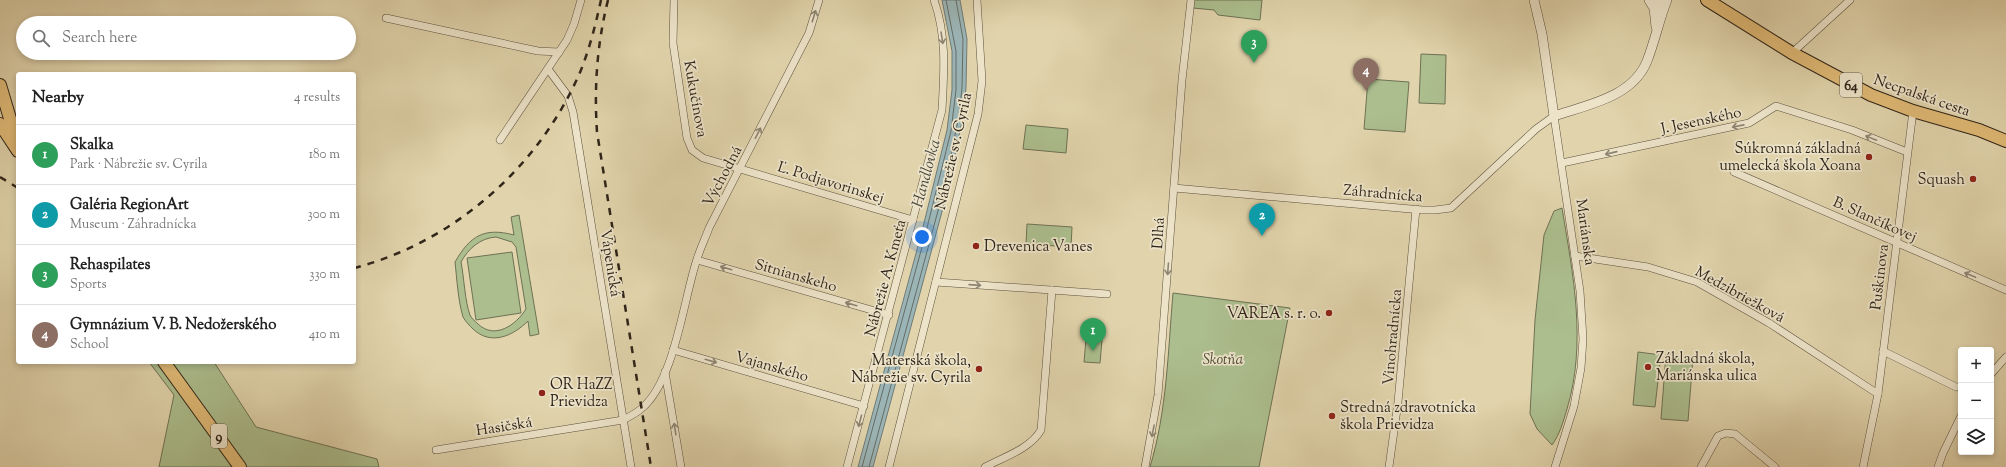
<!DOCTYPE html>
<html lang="en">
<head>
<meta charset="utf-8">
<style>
	:root { --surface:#fff; --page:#f6f6f6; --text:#222; --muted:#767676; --line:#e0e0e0; --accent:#2563eb }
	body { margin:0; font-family:"Sorts Mill Goudy",serif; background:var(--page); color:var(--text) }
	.controls { position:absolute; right:12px; bottom:12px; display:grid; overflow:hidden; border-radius:4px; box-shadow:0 2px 6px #0003 }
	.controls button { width:36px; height:36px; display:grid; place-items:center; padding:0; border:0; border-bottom:1px solid var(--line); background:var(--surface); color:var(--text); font:20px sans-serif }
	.you { position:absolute; left:922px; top:237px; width:14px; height:14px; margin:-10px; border:3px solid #fff; border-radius:50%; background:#1a73e8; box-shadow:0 0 0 6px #1a73e833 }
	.badge { display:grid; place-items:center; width:26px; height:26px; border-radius:50%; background:var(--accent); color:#fff; font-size:13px; font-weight:700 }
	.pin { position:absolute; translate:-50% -33px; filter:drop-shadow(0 1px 2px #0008) }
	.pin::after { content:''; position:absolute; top:21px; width:14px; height:12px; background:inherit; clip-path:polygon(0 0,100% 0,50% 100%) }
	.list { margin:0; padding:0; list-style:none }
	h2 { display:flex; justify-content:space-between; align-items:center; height:52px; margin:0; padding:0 16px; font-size:17px }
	h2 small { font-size:13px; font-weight:400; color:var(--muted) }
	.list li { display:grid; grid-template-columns:26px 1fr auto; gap:12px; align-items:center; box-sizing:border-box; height:60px; padding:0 16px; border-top:1px solid var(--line) }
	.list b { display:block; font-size:15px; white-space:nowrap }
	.list p { margin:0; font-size:13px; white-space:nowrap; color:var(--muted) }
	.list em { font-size:13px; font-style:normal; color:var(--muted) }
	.icon { flex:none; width:22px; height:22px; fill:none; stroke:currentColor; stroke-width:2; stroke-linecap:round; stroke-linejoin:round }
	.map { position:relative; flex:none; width:2006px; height:467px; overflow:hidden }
	.search { position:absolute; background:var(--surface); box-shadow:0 2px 6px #0003; left:16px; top:16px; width:340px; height:44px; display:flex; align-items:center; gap:10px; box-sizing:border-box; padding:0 14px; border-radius:22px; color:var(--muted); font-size:15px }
	.panel { position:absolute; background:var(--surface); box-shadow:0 2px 6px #0003; left:16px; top:72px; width:340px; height:292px; border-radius:4px }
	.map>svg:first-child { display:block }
	.green { fill:#acbe8e; stroke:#6e7254; fill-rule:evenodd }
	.water { fill:#9bb5b6; stroke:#707b77 }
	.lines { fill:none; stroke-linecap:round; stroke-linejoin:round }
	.shore { stroke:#656d68; stroke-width:1 }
	.minor-casing { stroke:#5c513e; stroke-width:8 }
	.tertiary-casing { stroke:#5c513e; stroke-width:10 }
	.primary-casing { stroke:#2f2519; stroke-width:14 }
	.minor { stroke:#ece3c9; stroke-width:7 }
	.tertiary { stroke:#ece3c9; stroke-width:9 }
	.primary { stroke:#e0ba76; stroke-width:12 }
	.rail { stroke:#2f2519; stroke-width:2.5; stroke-dasharray:7 7; stroke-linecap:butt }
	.oneway { stroke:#8e8471 }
	.poi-dot { fill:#8f2418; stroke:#ece3c9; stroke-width:1.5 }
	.labels { text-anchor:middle; stroke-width:3.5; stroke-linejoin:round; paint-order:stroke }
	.shield { fill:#ece3c9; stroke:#685e4e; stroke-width:1 }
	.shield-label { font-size:14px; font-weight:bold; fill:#2f2519 }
	.street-label { font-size:15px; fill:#2f2519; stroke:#ece3c9 }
	.poi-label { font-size:15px; fill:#2f2519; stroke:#ece3c9; text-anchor:end }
	.park-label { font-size:15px; font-style:italic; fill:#4e4b36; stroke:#ece3c9 }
	.water-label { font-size:16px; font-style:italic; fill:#4a4940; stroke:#ece3c9 }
</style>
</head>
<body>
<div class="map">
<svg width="2006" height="467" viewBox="0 0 2006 467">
	<rect width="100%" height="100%" fill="#e1d4ac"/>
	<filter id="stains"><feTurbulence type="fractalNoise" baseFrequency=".005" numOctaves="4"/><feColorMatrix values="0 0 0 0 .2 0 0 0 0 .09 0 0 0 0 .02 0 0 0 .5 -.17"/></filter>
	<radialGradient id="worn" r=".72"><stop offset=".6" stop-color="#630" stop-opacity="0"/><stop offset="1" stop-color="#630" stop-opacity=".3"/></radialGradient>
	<g class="green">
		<path d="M1194,0H1262L1260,20L1218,15L1214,10L1193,8Z"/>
		<path d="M1421,54L1446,55L1445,104L1419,103Z"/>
		<path d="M1368,79L1409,82L1405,132L1364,129Z"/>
		<path d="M1026,125L1068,129L1066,153L1023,149Z"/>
		<path d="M1562,208C1573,275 1587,342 1567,409C1563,422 1560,434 1552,445L1537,429L1530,414L1535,320L1544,235L1554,211Z"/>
		<path d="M519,215L539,334L530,336L528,321C513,336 491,346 473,329C470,326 465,321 463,317C458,300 457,280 455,262C470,236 484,227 514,235L511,217ZM496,237L512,242L516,247L526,309C516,325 495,340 478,324C475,321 471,318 470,315C465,302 464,277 461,262C468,249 480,238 496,237Z"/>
		<path d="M1027,224L1072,227L1071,247L1026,244Z"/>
		<path d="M512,252L521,313L476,320L467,258Z"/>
		<path d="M1173,293L1290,308L1259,467H1150C1167,411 1168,351 1173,293Z"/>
		<path d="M1086,339L1102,340L1100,363L1084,362Z"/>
		<path d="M1638,352L1661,355L1655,407L1633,405Z"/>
		<path d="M1666,354L1693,357L1688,421L1661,419Z"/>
		<path d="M149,362H214L256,427L377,459L379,467H159L174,395Z"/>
	</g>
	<path class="water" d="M942,0H960L967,39L966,88L963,116L950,182L873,467H858L921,235L947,130L952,90V51Z"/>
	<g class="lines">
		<g class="shore">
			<path d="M862,467L925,236L951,131L956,90V51L946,0"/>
			<path d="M869,467L946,181L959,115L962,88L963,39L956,0"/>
		</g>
		<g class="minor-casing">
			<g id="minor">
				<path d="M674,0L673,43L687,138L692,150L703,158L913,220"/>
				<path d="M386,18L538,51L559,52"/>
				<path d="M1792,53L1850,0"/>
				<path d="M548,69L568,96L573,112L631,467"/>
				<path d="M500,140L567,40L574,24L581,0"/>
				<path d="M1562,163L1749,123L1776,106L1852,130L1907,152"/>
				<path d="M1734,172L2006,290"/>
				<path d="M1174,188L1422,210H1435L1451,208L1536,129L1554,116L1580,291L1583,339L1581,368L1574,406L1555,467"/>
				<path d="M1575,256L1648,267L1697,282L1769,323L1878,394"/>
				<path d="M697,260L889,315"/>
				<path d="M936,282L1107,294"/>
				<path d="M673,350L864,406"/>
				<path d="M1883,351L1956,387"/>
				<path d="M665,372L681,467"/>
				<path d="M1991,374L2006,357"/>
				<path d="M436,450L623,420C629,417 636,413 641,409C675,381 683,301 697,259C700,249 705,239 709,228L809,33L819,0"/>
				<path d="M847,467L942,110C944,73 947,36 934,0"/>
				<path d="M889,467L978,114L982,81L977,0"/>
				<path d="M985,467C1004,457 1030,449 1041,430L1052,290"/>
				<path d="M1145,467L1158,395L1182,80L1191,0"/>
				<path d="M1389,467L1398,402L1416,209"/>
				<path d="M1701,467L1718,436L1726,433L1735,434L1775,467"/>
				<path d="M1863,467L1878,394L1913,111"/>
				<path d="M1938,467L1943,453L1961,416"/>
			</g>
		</g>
		<g class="tertiary-casing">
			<g id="tertiary">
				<path d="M1534,0L1542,34L1554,116C1587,105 1633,97 1647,61C1655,41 1659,20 1667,0"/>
				<path d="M1649,0L1654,8L1656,27"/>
				<path d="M1658,0L1660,16"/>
			</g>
		</g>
		<g class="primary-casing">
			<g id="primary">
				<path d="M1707,0L1792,53L1871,95L1913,111L1979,130L2006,141"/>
				<path d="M0,85L11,122L18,137"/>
				<path d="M0,124L18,151"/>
				<path d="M164,362L240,467"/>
			</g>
		</g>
		<use href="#minor" class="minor"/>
		<use href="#tertiary" class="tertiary"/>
		<use href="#primary" class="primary"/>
		<g class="rail">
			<path d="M608,0C597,44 594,87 597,132L651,467"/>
			<path d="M0,177L18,188"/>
			<path d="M354,268C455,242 541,165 581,70C590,47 596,23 601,0"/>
		</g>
	</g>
	<defs><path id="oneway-shaft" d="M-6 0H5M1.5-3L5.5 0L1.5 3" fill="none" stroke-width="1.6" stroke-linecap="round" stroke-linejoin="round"/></defs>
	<g class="oneway">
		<use href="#oneway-shaft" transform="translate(814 16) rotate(-73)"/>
		<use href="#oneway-shaft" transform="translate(942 38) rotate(81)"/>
		<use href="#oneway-shaft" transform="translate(1738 126) rotate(169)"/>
		<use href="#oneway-shaft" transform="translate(758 133) rotate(-63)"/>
		<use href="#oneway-shaft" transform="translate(1871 138) rotate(-158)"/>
		<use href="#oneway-shaft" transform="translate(1611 153) rotate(167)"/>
		<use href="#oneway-shaft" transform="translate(726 268) rotate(-164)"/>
		<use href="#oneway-shaft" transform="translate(1168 269) rotate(94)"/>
		<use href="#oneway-shaft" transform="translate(1970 275) rotate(-157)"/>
		<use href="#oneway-shaft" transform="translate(975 285) rotate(4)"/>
		<use href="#oneway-shaft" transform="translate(851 304) rotate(-164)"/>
		<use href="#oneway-shaft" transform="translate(711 361) rotate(16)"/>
		<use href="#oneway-shaft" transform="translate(860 421) rotate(105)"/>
		<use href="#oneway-shaft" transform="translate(675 429) rotate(-99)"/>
		<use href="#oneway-shaft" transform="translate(1153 431) rotate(101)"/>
	</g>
	<g class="poi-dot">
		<circle cx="1869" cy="157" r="4"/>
		<circle cx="1973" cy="179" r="4"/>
		<circle cx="976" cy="246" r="4"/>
		<circle cx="1329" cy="313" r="4"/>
		<circle cx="1648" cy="367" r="4"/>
		<circle cx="979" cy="369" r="4"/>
		<circle cx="542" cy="393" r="4"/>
		<circle cx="1332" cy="416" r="4"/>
	</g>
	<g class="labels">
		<g class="shield">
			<rect x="1840" y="73" width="22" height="24" rx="3"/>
			<rect x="211" y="424" width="16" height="24" rx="3"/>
		</g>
		<g class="shield-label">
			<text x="1851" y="90">64</text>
			<text x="219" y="441">9</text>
		</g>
		<g class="street-label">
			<text transform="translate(1922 95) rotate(19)" y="5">Necpalská cesta</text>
			<text transform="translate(696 99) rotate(80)" y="5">Kukučínova</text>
			<text transform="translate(1701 120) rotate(-12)" y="5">J. Jesenského</text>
			<text transform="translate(953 151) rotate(-77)" y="5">Nábrežie sv. Cyrila</text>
			<text transform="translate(722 176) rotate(-62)" y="5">Východná</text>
			<text transform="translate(831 182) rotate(17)" y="5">Ľ. Podjavorinskej</text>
			<text transform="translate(1383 193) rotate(5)" y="5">Záhradnícka</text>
			<text transform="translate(1875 219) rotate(24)" y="5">B. Slančíkovej</text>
			<text transform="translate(1586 232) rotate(82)" y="5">Mariánska</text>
			<text transform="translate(1158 233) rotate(-86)" y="5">Dlhá</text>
			<text transform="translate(611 263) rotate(81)" y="5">Vápenická</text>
			<text transform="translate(796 275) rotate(16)" y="5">Sitnianskeho</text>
			<text transform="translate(1879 277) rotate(-83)" y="5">Puškinova</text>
			<text transform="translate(885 278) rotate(-75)" y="5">Nábrežie A. Kmeťa</text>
			<text transform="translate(1740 294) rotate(29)" y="5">Medzibriežková</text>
			<text transform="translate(1392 337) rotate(-85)" y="5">Vinohradnícka</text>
			<text transform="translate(772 366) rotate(16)" y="5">Vajanského</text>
			<text transform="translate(504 426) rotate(-9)" y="5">Hasičská</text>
		</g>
		<g class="poi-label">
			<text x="1861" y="153">Súkromná základná<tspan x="1861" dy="17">umelecká škola Xoana</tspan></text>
			<text x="1965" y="184">Squash</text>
			<text x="984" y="251" text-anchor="start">Drevenica Vanes</text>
			<text x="1321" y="318">VAREA s. r. o.</text>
			<text x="1656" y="363" text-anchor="start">Základná škola,<tspan x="1656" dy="17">Mariánska ulica</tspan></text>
			<text x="971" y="365">Materská škola,<tspan x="971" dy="17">Nábrežie sv. Cyrila</tspan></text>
			<text x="550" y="389" text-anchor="start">OR HaZZ<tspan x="550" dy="17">Prievidza</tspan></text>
			<text x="1340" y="412" text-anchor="start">Stredná zdravotnícka<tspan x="1340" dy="17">škola Prievidza</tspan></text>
		</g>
		<g class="park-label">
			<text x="1223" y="364">Skotňa</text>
		</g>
		<g class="water-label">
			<text transform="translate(925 173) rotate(-75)" y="6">Handlovka</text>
		</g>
	</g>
	<rect width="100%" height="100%" filter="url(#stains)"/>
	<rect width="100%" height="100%" fill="url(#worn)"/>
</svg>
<div class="controls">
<button>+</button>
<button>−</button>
<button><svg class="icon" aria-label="layers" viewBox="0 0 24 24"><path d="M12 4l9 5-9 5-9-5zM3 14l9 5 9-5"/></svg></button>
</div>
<div class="you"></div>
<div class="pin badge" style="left:1093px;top:351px;background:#2e9e5b">1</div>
<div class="pin badge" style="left:1262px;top:236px;background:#0f9aa8">2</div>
<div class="pin badge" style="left:1254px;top:63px;background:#2e9e5b">3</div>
<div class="pin badge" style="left:1366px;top:91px;background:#8d6e63">4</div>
<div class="search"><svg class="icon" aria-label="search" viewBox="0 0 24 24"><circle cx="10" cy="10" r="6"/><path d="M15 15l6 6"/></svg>Search here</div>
<section class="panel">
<h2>Nearby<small>4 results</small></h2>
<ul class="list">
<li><span class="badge" style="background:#2e9e5b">1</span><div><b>Skalka</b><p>Park · Nábrežie sv. Cyrila</p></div><em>180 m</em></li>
<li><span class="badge" style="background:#0f9aa8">2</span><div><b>Galéria RegionArt</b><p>Museum · Záhradnícka</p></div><em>300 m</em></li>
<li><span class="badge" style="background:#2e9e5b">3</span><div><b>Rehaspilates</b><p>Sports</p></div><em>330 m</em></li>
<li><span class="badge" style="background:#8d6e63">4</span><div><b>Gymnázium V. B. Nedožerského</b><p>School</p></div><em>410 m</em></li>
</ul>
</section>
</div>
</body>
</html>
